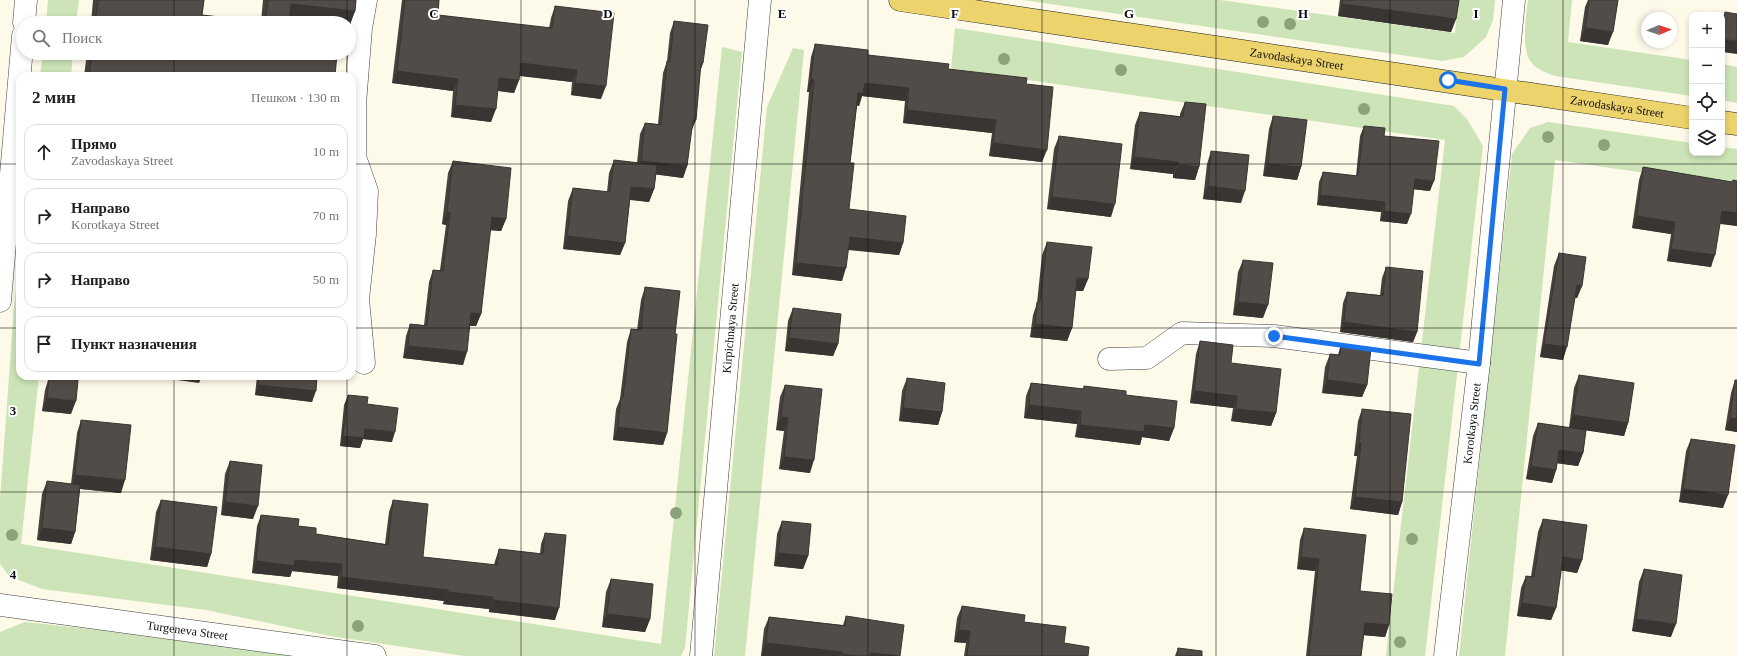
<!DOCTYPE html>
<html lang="ru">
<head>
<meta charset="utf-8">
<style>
	:root { --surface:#fff; --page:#f6f6f6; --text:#202124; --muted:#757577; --line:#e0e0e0 }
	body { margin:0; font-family:"Times New Roman",serif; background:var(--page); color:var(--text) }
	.controls { position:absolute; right:12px; top:12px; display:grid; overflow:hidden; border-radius:8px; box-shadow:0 2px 6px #0003 }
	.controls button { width:36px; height:36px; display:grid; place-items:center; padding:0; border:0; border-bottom:1px solid var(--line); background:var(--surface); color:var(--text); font:20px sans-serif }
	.compass { position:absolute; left:1641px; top:12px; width:36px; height:36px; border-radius:50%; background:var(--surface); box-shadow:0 2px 6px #0003; rotate:88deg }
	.stop { position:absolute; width:12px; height:12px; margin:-9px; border:3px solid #1a73e8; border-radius:50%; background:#fff }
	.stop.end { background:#1a73e8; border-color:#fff; box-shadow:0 1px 4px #0008 }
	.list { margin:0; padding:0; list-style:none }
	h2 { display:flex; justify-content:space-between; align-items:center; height:52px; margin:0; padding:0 16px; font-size:17px }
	h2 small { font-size:13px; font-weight:400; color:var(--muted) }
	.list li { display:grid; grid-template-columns:26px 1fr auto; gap:12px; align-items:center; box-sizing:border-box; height:56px; margin:0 8px 8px; padding:0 8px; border:1px solid var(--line); border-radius:12px }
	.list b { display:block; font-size:15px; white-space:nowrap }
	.list p { margin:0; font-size:13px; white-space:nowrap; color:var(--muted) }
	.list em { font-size:13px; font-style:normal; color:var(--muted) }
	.icon { flex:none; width:22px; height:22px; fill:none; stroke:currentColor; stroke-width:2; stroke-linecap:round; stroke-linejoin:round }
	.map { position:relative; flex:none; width:1737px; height:656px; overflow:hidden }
	.search { position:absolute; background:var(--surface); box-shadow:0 2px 6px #0003; left:16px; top:16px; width:340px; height:44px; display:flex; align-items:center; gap:10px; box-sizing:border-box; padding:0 14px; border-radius:22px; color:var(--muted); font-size:15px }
	.panel { position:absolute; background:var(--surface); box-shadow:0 2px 6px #0003; left:16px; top:72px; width:340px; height:308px; border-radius:12px }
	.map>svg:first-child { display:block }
	.grass { fill:#cce4b7 }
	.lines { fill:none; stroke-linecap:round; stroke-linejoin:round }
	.minor-casing { stroke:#3e3e3e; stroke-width:23 }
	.major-casing { stroke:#1c1c1c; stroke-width:23 }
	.minor { stroke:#fff; stroke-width:22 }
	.major { stroke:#edd36b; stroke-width:22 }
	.tree { fill:#8aa37b }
	.wall { fill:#47413e }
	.shaded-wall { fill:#393532 }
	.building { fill:#524c48; stroke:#393532 }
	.route { stroke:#1a73e8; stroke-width:5 }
	.grid { fill:none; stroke:#0b0b0b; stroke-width:1; stroke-opacity:0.55 }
	.labels { text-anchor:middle; stroke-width:4; stroke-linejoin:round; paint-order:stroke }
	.street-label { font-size:12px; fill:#0b0b0b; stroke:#fff }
	.grid-label { font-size:13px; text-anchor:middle; font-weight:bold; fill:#0b0b0b; stroke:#fff; stroke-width:4; stroke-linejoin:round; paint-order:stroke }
</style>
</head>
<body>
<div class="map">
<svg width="1737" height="656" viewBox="0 0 1737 656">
	<rect width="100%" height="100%" fill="#fdfaea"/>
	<g class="grass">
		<path d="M48,0H79L76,23H46Z"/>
		<path d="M1023,0H1220L1455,33L1458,0H1495L1493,20L1486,37L1464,57L1442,61Z"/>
		<path d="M1528,0H1572L1568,42L1692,60V96L1555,76C1547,73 1537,70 1531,62C1521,50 1526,15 1528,0Z"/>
		<path d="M955,28L1454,106L1467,119L1483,146L1425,656H1386L1445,140L951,69Z"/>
		<path d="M722,47L742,52L685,648L681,656H464L330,636L206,610L42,589L9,576L0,564V500L14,307L20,256V376H39L21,544L661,644Z"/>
		<path d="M793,48L804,50L745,656H714L767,107Z"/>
		<path d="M43,53H73L71,76H40Z"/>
		<path d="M1722,64L1737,67V103L1722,100Z"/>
		<path d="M1548,122L1692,143V153H1722V147L1737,149V186L1555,160L1505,656H1459L1512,154L1530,128Z"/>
		<path d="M25,622L90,629L293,656H0V632Z"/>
	</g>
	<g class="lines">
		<g class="minor-casing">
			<g id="minor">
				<path d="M24,23L26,0"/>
				<path d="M0,301L23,36"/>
				<path d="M1109,359L1147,358L1182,333L1274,336L1479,363"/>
				<path d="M364,363L358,299L365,234L367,191L355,157V104L361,28L366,0"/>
				<path id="s1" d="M0,605L375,656"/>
				<path id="s2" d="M701,656L760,0"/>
				<path id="s3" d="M1445,656L1479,363L1514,0"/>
			</g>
		</g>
		<g class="major-casing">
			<g id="major">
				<path id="s4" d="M900,0L1692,118"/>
				<path d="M1722,122L1737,124"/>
			</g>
		</g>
		<use href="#minor" class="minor"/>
		<use href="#major" class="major"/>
	</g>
	<g class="tree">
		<circle cx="1263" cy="22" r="6"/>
		<circle cx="1290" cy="24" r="6"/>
		<circle cx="1004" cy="59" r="6"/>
		<circle cx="1121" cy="70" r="6"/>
		<circle cx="1364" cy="109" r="6"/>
		<circle cx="1548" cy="137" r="6"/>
		<circle cx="1604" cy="145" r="6"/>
		<circle cx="676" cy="513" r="6"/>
		<circle cx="12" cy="535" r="6"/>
		<circle cx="1412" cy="539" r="6"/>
		<circle cx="358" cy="626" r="6"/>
		<circle cx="1400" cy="642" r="6"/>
	</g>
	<g class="wall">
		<path d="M93,0H204L202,15L261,22L263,0H356L355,11L349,27V23H91Z"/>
		<path d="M402,0H439L438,15L549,28L551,18L555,6L601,99L571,95L572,82L519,76V80L514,93L498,91L491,122L451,117L453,91L392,83Z"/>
		<path d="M1340,0H1459L1456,19L1451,32L1338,16Z"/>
		<path d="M1588,0H1618L1608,45L1580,41L1585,7Z"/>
		<path d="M1725,12L1722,52V20Z"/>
		<path d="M674,21L703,63L700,71L691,131L687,166L683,178L656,174L654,189L649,202L630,200L625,243L620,255L563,249L568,201L573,188L607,192L609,173L614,160L637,163L640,134L645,123L658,124L663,73L667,61L670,33Z"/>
		<path d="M815,44L868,55L948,69L1026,84L1042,162L989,156L992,133L903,123L905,101L862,96L859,106L857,105L850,163L849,209L903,243L899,255L848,250L842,281L792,275L809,92H807L811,57Z"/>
		<path d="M87,53H325L335,76H84Z"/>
		<path d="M1185,102L1199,167L1195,180L1173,178V174L1130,169L1135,125L1140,112L1180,117V114Z"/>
		<path d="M1273,116L1301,167L1297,180L1263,176L1269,129Z"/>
		<path d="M1364,126L1384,136L1430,191L1413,189L1407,224L1380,221L1381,212L1317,205L1319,182L1323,172L1356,176L1360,136Z"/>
		<path d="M1059,136L1111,217L1047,209L1054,149Z"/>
		<path d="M1211,151L1241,203L1203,199L1207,164Z"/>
		<path d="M453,161L506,219L501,231L490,230L481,314L476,326H470L463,365L403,358L406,336L410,324L424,325L429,282L433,270H440L446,225L442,224L448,173Z"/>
		<path d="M1643,167L1732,182L1733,180L1737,181V226L1720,224L1711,267L1667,261L1671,234L1632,228L1639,180Z"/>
		<path d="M1047,242L1088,279L1083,291H1076L1072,328L1067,341L1030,337L1033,315L1037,303L1042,255Z"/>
		<path d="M1559,253L1582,286L1577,298H1575L1563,360L1540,357L1554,266Z"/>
		<path d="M1243,260L1263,318L1233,315L1238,272Z"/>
		<path d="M1386,267L1417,332L1413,342L1340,332L1343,303L1347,292L1380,295L1382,278Z"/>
		<path d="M645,287L675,334L667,433L663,445L613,440L616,409L620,399L627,342L631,329L637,330L641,300Z"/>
		<path d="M793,308L838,344L833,356L785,351L788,321Z"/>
		<path d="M1200,341L1231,363L1276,413L1271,426L1231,421L1233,408L1190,403L1196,354Z"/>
		<path d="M1341,344L1367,385L1362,397L1322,393L1325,367L1330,354L1338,355Z"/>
		<path d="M1579,375L1628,423L1624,436L1586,430L1583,453L1578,466L1557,463L1556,470L1552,483L1526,479L1533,436L1538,423L1569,428L1574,388Z"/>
		<path d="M257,376H317L312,402L255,395Z"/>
		<path d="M49,377L71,414L42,411L45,390Z"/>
		<path d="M907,378L942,412L938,425L899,421L902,391Z"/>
		<path d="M1735,380H1737V432L1725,430L1731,393Z"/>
		<path d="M1031,383L1083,389L1084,386L1126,395L1174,428L1169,441L1142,437L1140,445L1075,437L1077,424L1024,418L1026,396Z"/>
		<path d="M785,385L810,473L779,469L784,431L776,430L780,397Z"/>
		<path d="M348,395L367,404L392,442L363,439L360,448L340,446L344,405Z"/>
		<path d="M1362,409L1402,502L1398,515L1350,509L1357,456H1354L1358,421Z"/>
		<path d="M81,420L121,493L80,489L75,532L71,544L37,540L42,494L47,481L71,484L77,433Z"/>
		<path d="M1691,439L1723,508L1679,502L1686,451Z"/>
		<path d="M230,461L253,519L221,515L225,474Z"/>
		<path d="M161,500L211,554L207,567L150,560L156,512Z"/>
		<path d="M393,500L423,557L494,565L495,561L499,549L540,554L541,544L545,533L555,620L489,612V609L443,604L444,601L337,588L338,576L292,571L290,577L252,573L257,526L261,515L298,526L316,534L385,544L389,512Z"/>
		<path d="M1543,519L1582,560L1577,573L1561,570L1556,608L1551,620L1517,616L1521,588L1526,576H1531L1538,532Z"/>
		<path d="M782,521L808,556L803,569L774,566L777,534Z"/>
		<path d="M1304,528L1360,591L1389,625L1385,637L1364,635L1361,656H1306L1315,571L1297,569L1300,540Z"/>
		<path d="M1644,569L1671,637L1632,631L1639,582Z"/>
		<path d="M611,579L650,619L645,632L602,627L606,592Z"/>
		<path d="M962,606L1064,643L1088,656H964L966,643L954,642L957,618Z"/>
		<path d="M846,616L900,656H761L764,629L769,617L843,625Z"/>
		<path d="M1178,648L1202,656H1175Z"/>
	</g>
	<g class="shaded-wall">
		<path d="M291,4L355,11L349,27V23H290L284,22Z"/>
		<path d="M1342,4L1456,19L1451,32L1338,16Z"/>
		<path d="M1585,28L1613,32L1608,45L1580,41Z"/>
		<path d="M1722,39L1737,41V54L1722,52Z"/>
		<path d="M521,63L577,70L572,82L516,75Z"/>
		<path d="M701,63H703L699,75Z"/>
		<path d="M397,71L458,79L453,91L392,83Z"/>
		<path d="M499,78L519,80L514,93L494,90Z"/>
		<path d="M811,79L814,80L809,92H807Z"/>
		<path d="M575,83L606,86L601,99L571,95Z"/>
		<path d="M865,83L909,88L905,101L862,96L859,106L854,105L858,93Z"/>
		<path d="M455,105L496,109L491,122L451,117Z"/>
		<path d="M907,110L996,120L992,133L903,123Z"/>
		<path d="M693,120H696L691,132Z"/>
		<path d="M993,143L1047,150L1042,162L989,156Z"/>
		<path d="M1134,157L1178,162L1173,174L1130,169Z"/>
		<path d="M641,161L687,166L683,178L636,172Z"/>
		<path d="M1268,164L1301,167L1297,180L1263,176Z"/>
		<path d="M1178,165L1199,167L1195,180L1173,178Z"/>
		<path d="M1415,179L1434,181L1430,191L1411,189Z"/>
		<path d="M1208,186L1245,191L1241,203L1203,199Z"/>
		<path d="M631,187L654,189L649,202L627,199Z"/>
		<path d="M1320,195L1385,202L1381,212L1317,205Z"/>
		<path d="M1052,197L1115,204L1111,217L1047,209Z"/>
		<path d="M1384,211L1411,214L1407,224L1380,221Z"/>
		<path d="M1722,211L1737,213V226L1718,223Z"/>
		<path d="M447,212L450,213L446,225L442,224Z"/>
		<path d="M1637,216L1675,222L1671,234L1632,228Z"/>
		<path d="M492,217L506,219L501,231L487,230Z"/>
		<path d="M567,236L625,243L620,255L563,249Z"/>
		<path d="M850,237L903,243L899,255L845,249Z"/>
		<path d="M1671,249L1715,255L1711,267L1667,261Z"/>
		<path d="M796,263L846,268L842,281L792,275Z"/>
		<path d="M1077,278L1088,279L1083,291L1073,290Z"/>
		<path d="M1577,285L1582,286L1577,298H1572Z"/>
		<path d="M1238,302L1268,305L1263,318L1233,315Z"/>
		<path d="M471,313L481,314L476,326L467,325Z"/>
		<path d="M1344,322L1417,332L1413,342L1340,332Z"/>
		<path d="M1035,324L1072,328L1067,341L1030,337Z"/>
		<path d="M789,338L838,344L833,356L785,351Z"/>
		<path d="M1544,344L1567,347L1563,360L1540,357Z"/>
		<path d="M408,346L467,352L463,365L403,358Z"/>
		<path d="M156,376H202L199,383L155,377Z"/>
		<path d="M1327,380L1367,385L1362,397L1322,393Z"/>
		<path d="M258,385L316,391L312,402L255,395Z"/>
		<path d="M1194,391L1237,396L1233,408L1190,403Z"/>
		<path d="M47,398L76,401L71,414L42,411Z"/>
		<path d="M1029,405L1081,411L1077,424L1024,418Z"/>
		<path d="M903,408L942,412L938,425L899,421Z"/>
		<path d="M1236,409L1276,413L1271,426L1231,421Z"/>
		<path d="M1573,415L1628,423L1624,436L1569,428Z"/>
		<path d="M781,417L788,418L784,431L776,430Z"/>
		<path d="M1730,418L1737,419V432L1725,430Z"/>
		<path d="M1080,425H1145L1174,428L1169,441L1142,437L1140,445L1075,437Z"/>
		<path d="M618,427L667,433L663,445L613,440Z"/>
		<path d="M365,429L395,432L392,442L363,439L360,448L340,446L343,436Z"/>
		<path d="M1359,443H1361L1357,456H1354Z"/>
		<path d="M1559,450L1583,453L1578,466L1555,463Z"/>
		<path d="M784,457L814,460L810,473L779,469Z"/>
		<path d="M1531,466L1556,470L1552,483L1526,479Z"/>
		<path d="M75,475L125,480L121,493L71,488Z"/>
		<path d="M1683,489L1728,495L1723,508L1679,502Z"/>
		<path d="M1355,497L1402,502L1398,515L1350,509Z"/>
		<path d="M225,502L258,506L253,519L221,515Z"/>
		<path d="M42,528L75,532L71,544L37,540Z"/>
		<path d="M155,547L211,554L207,567L150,560Z"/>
		<path d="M778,553L808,556L803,569L774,566Z"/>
		<path d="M1301,557L1319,559L1315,571L1297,569Z"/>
		<path d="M1563,557L1582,560L1577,573L1558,570Z"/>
		<path d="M295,560L342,564L338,576L292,571L290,577L252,573L256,561Z"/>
		<path d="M341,577L448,590L444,601L337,588Z"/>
		<path d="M448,592L493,597L489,609L443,604Z"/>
		<path d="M493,600L559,608L555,620L489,612Z"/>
		<path d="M1522,603L1556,608L1551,620L1517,616Z"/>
		<path d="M607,614L650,619L645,632L602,627Z"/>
		<path d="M1636,619L1676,624L1671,637L1632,631Z"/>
		<path d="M1365,623L1389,625L1385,637L1361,635Z"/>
		<path d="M959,630L970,631L966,643L954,642Z"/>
		<path d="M766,643L842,652L840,656H761Z"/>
		<path d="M871,653L900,656H870Z"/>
		<path d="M842,654L858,656H841Z"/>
	</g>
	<g class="building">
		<path d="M98,0H204L202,15L265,22L268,0H356L355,11L291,4L289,23H95Z"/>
		<path d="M405,0H439L438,15L552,28L555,6L614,13L606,86L575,83L577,70L521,63L519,80L499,78L496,109L455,105L458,79L397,71Z"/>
		<path d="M1343,0H1459L1456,19L1342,4Z"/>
		<path d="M1589,0H1618L1613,32L1585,28Z"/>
		<path d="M1725,12L1737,14V41L1722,39V32Z"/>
		<path d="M674,21L708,25L703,63H701L696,120H693L687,166L641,161L645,123L661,125L667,61L670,62Z"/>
		<path d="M815,44L868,50V55L949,64L948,69L1027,78L1026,84L1053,87L1047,150L993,143L996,120L907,110L909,88L865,83L863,93H858L850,163H854L849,209L906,216L903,243L850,237L846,268L796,263L814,80L811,79Z"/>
		<path d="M92,53H325L337,54L335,76H89Z"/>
		<path d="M1185,102L1206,104L1199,167L1178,165V162L1134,157L1140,112L1183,117Z"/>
		<path d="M1273,116L1307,120L1301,167L1268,164Z"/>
		<path d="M1364,126L1385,128L1384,136L1439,141L1434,181L1415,179L1411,214L1384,211L1385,202L1320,195L1323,172L1358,176Z"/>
		<path d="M1059,136L1122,144L1115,204L1052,197Z"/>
		<path d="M1211,151L1249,155L1245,191L1208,186Z"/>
		<path d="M614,160L657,165L654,189L631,187L625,243L567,236L573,188L610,192Z"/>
		<path d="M453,161L511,168L506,219L492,217L481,314L471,313L467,352L408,346L410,324L427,326L433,270L443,271L450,213L447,212Z"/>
		<path d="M1643,167L1732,182L1733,180L1737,181V213L1722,211L1715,255L1671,249L1675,222L1637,216Z"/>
		<path d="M1047,242L1092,247L1088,279L1077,278L1072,328L1035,324L1037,302H1040Z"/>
		<path d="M1559,253L1586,257L1582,286L1577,285L1567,347L1544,344Z"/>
		<path d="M1243,260L1273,263L1268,305L1238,302Z"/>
		<path d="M1386,267L1423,271L1417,332L1344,322L1347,292L1383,296Z"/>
		<path d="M645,287L680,291L675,334H677L667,433L618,427L621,397H623L631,329L641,330Z"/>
		<path d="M793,308L841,314L838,344L789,338Z"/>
		<path d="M1200,341L1233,345L1231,363L1281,369L1276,413L1236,409L1237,396L1194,391Z"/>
		<path d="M1341,344L1371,348L1367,385L1327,380L1330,354L1340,355Z"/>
		<path d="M1579,375L1634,383L1628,423L1573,415Z"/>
		<path d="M259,376H317L316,391L258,385Z"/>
		<path d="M49,377L78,380L76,401L47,398Z"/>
		<path d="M907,378L945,383L942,412L903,408Z"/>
		<path d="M1735,380H1737V419L1730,418Z"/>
		<path d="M1031,383L1084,389V386L1126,391V395L1177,401L1174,428L1145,425L1144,432L1080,425L1081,411L1029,405Z"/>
		<path d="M785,385L822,389L814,460L784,457L788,418L781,417Z"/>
		<path d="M348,395L368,397L367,404L398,408L395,432L365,429L364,438L343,436Z"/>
		<path d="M1362,409L1411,414L1402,502L1355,497L1361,443H1359Z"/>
		<path d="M81,420L131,425L125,480L75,475Z"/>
		<path d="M1538,423L1586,430L1583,453L1559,450L1556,470L1531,466Z"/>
		<path d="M1691,439L1735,445L1728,495L1683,489Z"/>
		<path d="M230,461L262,465L258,506L225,502Z"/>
		<path d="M47,481L80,485L75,532L42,528Z"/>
		<path d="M161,500L217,507L211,554L155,547Z"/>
		<path d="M393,500L428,504L423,557L497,565L499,549L543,554L545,533L566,535L559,608L493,600V597L448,592V590L341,577L342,564L295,560L294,566L256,561L261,515L299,519L298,526L316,528V534L388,545Z"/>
		<path d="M1543,519L1587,525L1582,560L1563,557L1556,608L1522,603L1526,576L1534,577Z"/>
		<path d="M782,521L811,524L808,556L778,553Z"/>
		<path d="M1304,528L1366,535L1360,591L1392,594L1389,625L1365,623L1361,656H1309L1319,559L1301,557Z"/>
		<path d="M1644,569L1682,575L1676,624L1636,619Z"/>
		<path d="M611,579L653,584L650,619L607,614Z"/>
		<path d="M962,606L1025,615L1024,622L1066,627L1064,643L1089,647L1088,656H967L970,631L959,630Z"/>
		<path d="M846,616L904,625L900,656L871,653L870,656H858L842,654V652L766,643L769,617L845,626Z"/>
		<path d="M1178,648L1202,651V656H1177Z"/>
	</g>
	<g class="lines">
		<path class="route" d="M1274,336L1479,364L1505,89L1448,80"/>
	</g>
	<path class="grid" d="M174,0V23M347,0V23M521,0V656M695,0V656M868,0V656M1042,0V656M1216,0V656M1390,0V656M1563,0V656M174,53V76M347,53V76M0,164H20M352,164H1737M0,328H20M352,328H1737M174,376V656M347,376V656M0,492H1737"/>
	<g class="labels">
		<g class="street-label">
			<text dy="4" stroke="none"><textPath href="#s4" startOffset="401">Zavodaskaya Street</textPath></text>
			<text dy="4" stroke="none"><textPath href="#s4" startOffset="725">Zavodaskaya Street</textPath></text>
			<text dy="4" stroke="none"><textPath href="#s2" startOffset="329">Kirpichnaya Street</textPath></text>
			<text dy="4" stroke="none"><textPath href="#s3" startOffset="234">Korotkaya Street</textPath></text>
			<text dy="4" stroke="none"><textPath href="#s1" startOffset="189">Turgeneva Street</textPath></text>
		</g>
	</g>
	<g class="grid-label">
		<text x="434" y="18">C</text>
		<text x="608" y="18">D</text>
		<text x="782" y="18">E</text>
		<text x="955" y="18">F</text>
		<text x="1129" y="18">G</text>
		<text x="1303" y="18">H</text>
		<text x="1476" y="18">I</text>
		<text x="13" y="415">3</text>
		<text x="13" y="579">4</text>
	</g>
</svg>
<div class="controls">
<button>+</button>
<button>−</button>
<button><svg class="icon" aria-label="locate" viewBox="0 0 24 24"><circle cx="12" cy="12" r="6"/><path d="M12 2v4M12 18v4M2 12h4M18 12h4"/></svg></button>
<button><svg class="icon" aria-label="layers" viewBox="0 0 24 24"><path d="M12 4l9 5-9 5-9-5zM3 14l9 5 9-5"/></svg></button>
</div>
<svg class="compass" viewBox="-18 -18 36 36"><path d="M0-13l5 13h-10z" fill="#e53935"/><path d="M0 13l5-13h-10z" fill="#757577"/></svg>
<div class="stop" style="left:1448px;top:80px"></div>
<div class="stop end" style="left:1274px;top:336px"></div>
<div class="search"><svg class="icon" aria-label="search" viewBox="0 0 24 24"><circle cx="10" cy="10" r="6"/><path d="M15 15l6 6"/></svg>Поиск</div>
<section class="panel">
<h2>2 мин<small>Пешком · 130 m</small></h2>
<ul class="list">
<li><svg class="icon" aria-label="ahead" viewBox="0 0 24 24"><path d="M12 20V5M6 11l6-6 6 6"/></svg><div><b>Прямо</b><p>Zavodaskaya Street</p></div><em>10 m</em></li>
<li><svg class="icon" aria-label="right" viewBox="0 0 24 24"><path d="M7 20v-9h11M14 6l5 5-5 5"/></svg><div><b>Направо</b><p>Korotkaya Street</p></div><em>70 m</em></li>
<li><svg class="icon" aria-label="right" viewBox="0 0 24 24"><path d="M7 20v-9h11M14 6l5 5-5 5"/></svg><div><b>Направо</b></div><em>50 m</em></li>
<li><svg class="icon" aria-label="arrive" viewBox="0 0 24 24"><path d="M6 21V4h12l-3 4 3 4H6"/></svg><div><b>Пункт назначения</b></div></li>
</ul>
</section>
</div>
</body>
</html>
